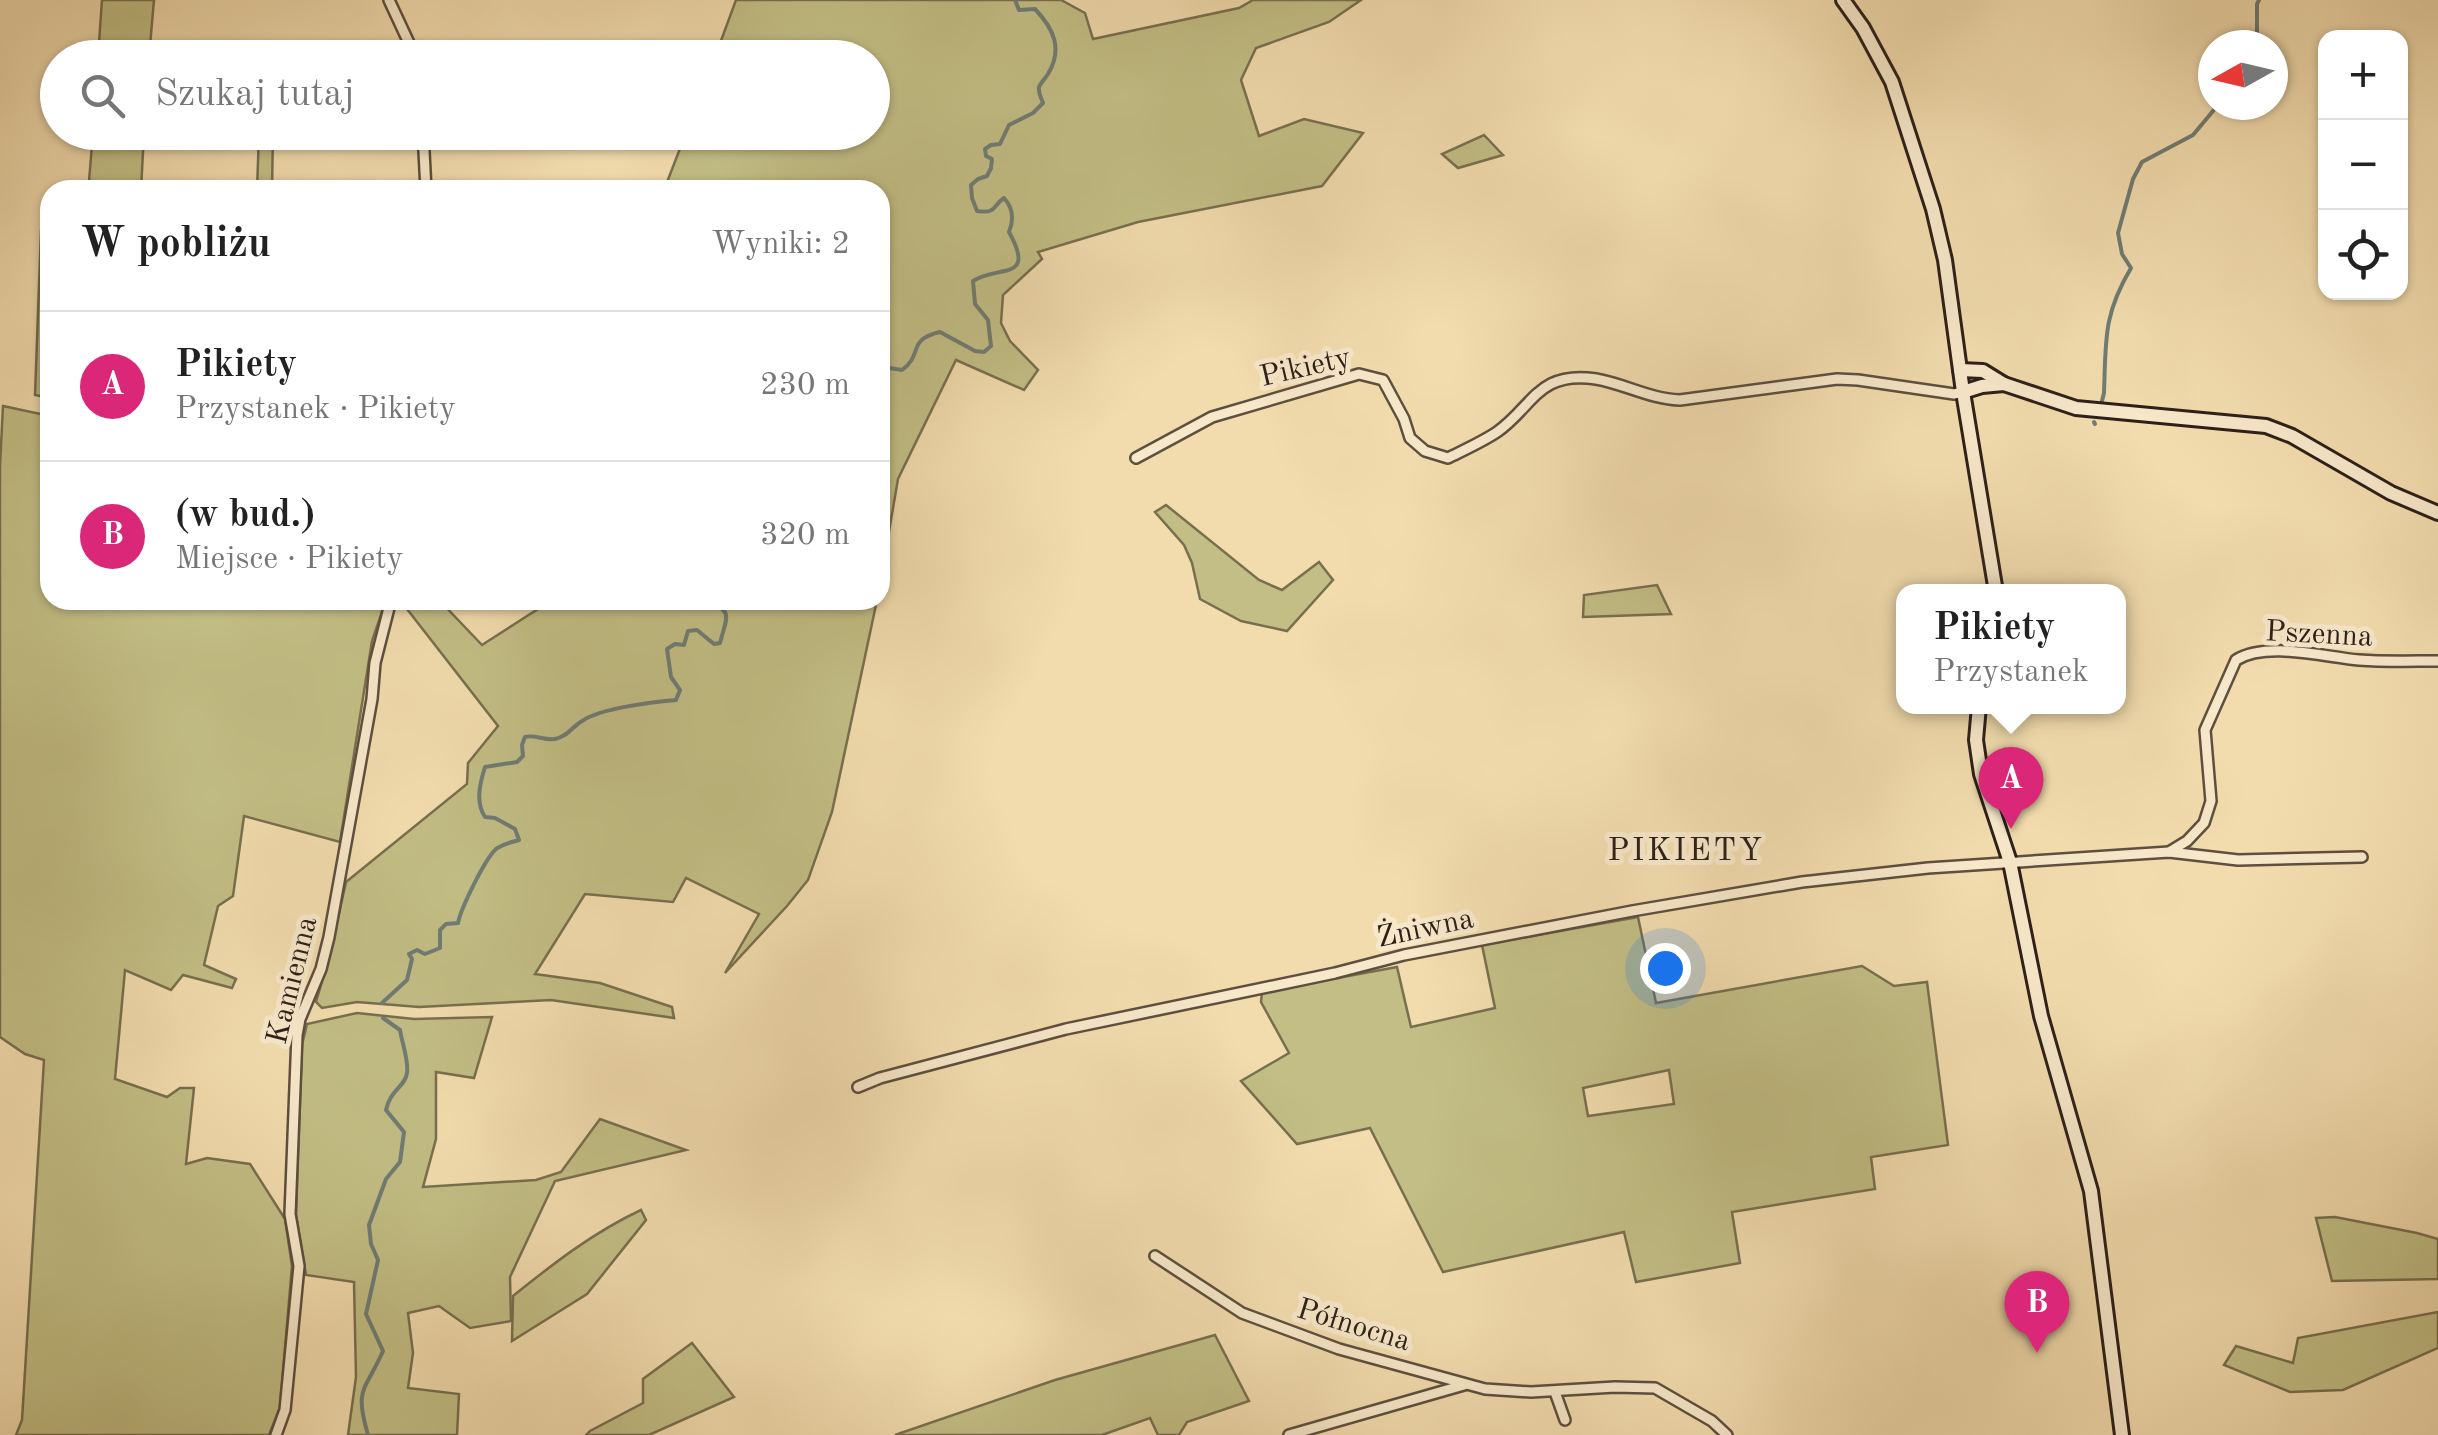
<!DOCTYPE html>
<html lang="pl">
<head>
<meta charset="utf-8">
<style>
	:root { --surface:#fff; --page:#f6f6f6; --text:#222; --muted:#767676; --line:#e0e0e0; --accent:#db2777 }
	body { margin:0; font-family:"Old Standard TT",serif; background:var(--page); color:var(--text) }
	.controls { position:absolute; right:30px; top:30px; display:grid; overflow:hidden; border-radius:20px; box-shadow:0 2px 8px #0004 }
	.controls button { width:90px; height:90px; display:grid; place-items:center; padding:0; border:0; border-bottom:2px solid var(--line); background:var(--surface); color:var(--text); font:50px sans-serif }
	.compass { position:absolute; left:2198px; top:30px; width:90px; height:90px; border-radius:50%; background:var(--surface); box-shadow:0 2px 8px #0004; rotate:262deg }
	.you { position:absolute; left:1665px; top:968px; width:35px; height:35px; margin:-25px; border:8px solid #fff; border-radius:50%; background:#1a73e8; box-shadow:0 0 0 15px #1a73e833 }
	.badge { display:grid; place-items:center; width:65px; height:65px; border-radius:50%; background:var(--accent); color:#fff; font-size:32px; font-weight:700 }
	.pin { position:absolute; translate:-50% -82px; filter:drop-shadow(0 2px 5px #0008) }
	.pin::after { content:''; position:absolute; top:52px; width:35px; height:30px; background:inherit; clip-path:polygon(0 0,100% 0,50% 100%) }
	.popup { position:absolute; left:1896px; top:584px; width:230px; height:130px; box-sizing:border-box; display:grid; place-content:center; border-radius:20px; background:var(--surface); filter:drop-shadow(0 2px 8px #0005); font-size:32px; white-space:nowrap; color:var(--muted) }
	.popup b { font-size:38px; color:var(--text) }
	.popup::after { content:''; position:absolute; left:50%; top:100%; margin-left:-20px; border:20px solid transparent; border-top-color:var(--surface) }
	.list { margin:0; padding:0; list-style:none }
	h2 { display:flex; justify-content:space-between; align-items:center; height:130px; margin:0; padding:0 40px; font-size:42px }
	h2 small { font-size:32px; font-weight:400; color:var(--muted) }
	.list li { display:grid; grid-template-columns:65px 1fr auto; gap:30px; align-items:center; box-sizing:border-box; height:150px; padding:0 40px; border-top:2px solid var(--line) }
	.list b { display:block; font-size:38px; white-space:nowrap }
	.list p { margin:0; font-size:32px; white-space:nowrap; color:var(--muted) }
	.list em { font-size:32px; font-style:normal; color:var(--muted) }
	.icon { flex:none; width:55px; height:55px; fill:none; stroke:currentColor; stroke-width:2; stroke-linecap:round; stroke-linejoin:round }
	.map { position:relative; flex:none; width:2438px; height:1435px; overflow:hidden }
	.search { position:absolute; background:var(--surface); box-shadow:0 2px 8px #0004; left:40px; top:40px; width:850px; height:110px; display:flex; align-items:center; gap:25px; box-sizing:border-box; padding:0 35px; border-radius:55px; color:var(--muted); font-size:38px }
	.panel { position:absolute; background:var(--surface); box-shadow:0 2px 8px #0004; left:40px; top:180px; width:850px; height:430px; border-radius:30px }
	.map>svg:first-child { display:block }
	.green { fill:#c2be85; stroke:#786f4f; stroke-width:2.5; fill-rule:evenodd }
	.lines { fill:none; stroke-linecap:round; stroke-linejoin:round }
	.stream { stroke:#707c74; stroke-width:4 }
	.street-casing { stroke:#5e4f3e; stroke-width:14 }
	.secondary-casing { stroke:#2d2019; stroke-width:18 }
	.street { stroke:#f7e8ca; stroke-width:9 }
	.secondary { stroke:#f7e8ca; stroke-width:12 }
	.labels { text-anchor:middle; stroke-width:10; stroke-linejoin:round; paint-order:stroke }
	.street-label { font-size:30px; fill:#2d2019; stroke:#f7e8ca }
	.neighbourhood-label { font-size:32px; letter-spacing:2.5px; fill:#2d2019; stroke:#f7e8ca }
</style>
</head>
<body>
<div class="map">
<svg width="2438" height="1435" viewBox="0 0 2438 1435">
	<rect width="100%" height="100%" fill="#f2dcae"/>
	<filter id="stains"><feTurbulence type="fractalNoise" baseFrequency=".002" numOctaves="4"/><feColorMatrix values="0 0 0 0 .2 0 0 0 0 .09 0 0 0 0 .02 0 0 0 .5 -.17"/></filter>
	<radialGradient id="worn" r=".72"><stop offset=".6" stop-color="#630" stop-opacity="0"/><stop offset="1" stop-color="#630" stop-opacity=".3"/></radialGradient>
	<g class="green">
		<path d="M102,0H154L149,57H98Z"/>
		<path d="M736,0H1061L1085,13L1093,39L1239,8L1253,0H1361L1329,22L1256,48L1241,80L1259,136L1304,119L1363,133L1322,186L1138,222L1038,252L1042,259L1003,295L1001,323L1010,341L1038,370L1024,390L956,360L898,479L880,584V190H664L686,133L872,132V58L715,57Z"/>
		<path d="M93,133H144L141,190H75L89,181Z"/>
		<path d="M259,133H273L272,190H257Z"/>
		<path d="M1484,135L1503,155L1458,168L1442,154Z"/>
		<path d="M50,228V398L35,395L41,231Z"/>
		<path d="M3,406L50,416V600H386L372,641L340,842L244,816L233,896L218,906L204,965L236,979L232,988L183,975L171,990L125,970L115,1079L167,1097L180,1088H194L186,1164L207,1158L250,1164L285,1219L292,1266L280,1407L269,1435H16L22,1420L44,1060L25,1054L0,1037V466Z"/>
		<path d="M1166,505L1259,580L1282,590L1319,562L1333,580L1287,631L1241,621L1200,599L1192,563L1184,545L1155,512Z"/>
		<path d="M1657,585L1671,614L1583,617L1584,595Z"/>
		<path d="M400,600H439L482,645L552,600H877L832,812L808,880L787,906L725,973L759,914L686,878L673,902L585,894L535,974L600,983L672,1007L674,1018L551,1000L419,1007L357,1002L322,1008L316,1002L330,954L346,882L467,784L468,763L498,726Z"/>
		<path d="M1638,917L1656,1003L1862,966L1894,986L1927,982L1948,1145L1871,1157L1875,1189L1732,1212L1740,1263L1636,1282L1624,1232L1443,1272L1370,1128L1297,1144L1241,1081L1289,1053L1261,1002L1262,992L1397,967L1411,1027L1495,1008L1482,945ZM1669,1070L1674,1104L1588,1116L1583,1088Z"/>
		<path d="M357,1013L414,1019L492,1017L474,1078L436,1072V1139L423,1187L536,1180L561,1172L600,1119L686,1150L555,1181L510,1277L511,1321L470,1328L439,1306L408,1313L413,1353L408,1388L459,1394L457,1435H348L356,1377L354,1282L306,1275L296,1215L302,1045L307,1024Z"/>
		<path d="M641,1210L646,1220L587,1294L512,1341L513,1296C554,1263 594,1232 641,1210Z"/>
		<path d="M2335,1217L2417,1233L2438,1239V1279L2332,1281L2316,1218Z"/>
		<path d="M2438,1312V1348L2343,1390L2290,1392L2224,1365L2236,1346L2293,1363L2298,1338Z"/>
		<path d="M1215,1335L1249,1401L1187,1422L1179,1435H1158L1150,1418L1102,1435H895L1055,1380Z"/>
		<path d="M692,1343L734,1397L649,1435H586L590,1431L643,1403V1379Z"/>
	</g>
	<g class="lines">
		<g class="stream">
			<path d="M2257,45V4L2259,0"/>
			<path d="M880,369L883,367L902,370C924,354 906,340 940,332L975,351L984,352L991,346L988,320L975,304L973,281C997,265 1037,282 1009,232C1014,220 1013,208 1004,198C992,206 997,214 977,211L972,198L971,185L978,179L987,176L991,168L992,159L986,156L985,149L991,145L1000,144L1009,125L1033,113L1043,103C1041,97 1038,93 1039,87C1040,84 1046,77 1048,74C1063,49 1054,29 1035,9L1019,10L1015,0"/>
			<path d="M2102,401L2104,393C2106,340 2103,315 2131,268L2122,254L2118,233L2133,179L2142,162L2193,135L2218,105"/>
			<path d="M2094,422L2095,424"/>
			<path d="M382,1003L407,980L412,959L409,954L417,950L425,954L440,948V930L446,924L458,923C461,908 485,859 496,849C502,844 512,842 519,840L515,829L495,818L485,817C475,802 480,783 485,767L517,762L523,756L522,745L525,737C535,734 544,741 555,739C567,737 572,727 582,721C601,708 653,702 676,700L680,690L671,677L667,649L675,644L684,645L688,631L697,630L714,644L720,643C726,619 735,608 706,604L702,600"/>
			<path d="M368,1435C354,1387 365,1392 383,1351L366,1314L378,1260L371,1244L369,1225L386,1179L400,1162L404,1132L386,1110C390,1090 405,1087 407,1073C409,1061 402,1043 400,1030L383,1018"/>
		</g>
		<g class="street-casing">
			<g id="street">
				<path d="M389,0L416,58"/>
				<path d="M423,132L426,190"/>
				<path d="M1136,458L1212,417L1359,374L1383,380L1404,419L1410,438L1425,451L1448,458C1464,450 1482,442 1497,432C1533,407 1538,370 1596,379C1625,384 1650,399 1680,400L1837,379L1858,380L1954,394L1963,392"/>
				<path d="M2169,852L2187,841L2204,823L2211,801L2205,730L2236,660C2267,641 2324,657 2359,660C2385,662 2412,661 2438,661"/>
				<path d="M858,1087L880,1078L1066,1029L1335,973L1404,955L1632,911L1802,882L1928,868L2169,852L2238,860L2362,857"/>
				<path d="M1155,1256L1242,1313L1339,1349L1485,1389L1531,1392L1615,1387L1655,1388L1712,1421L1727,1435"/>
				<path d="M1555,1392L1565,1420"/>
				<path d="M276,1435L285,1410L299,1266L290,1214L297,1035L300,1019L321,969L329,937L372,699L375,663L391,600"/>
				<path d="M1289,1435L1464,1385"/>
			</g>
		</g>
		<g class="secondary-casing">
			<g id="secondary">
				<path d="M1843,0L1863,28L1892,82L1933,209L1945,260L1963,392L1996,592"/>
				<path d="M1960,370L1983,371L2004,384L2076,408L2266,426L2292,436L2391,493L2438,513"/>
				<path d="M1963,392L1982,386L2004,384"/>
				<path d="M1979,706L1976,740L1981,774L2010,862L2041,1016L2091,1191L2122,1435"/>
			</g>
		</g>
		<use href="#street" class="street"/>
		<use href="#secondary" class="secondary"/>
	</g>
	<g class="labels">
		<g class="street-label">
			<text transform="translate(1305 366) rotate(-13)" y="10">Pikiety</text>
			<text transform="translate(2319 633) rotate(3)" y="10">Pszenna</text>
			<text transform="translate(1425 927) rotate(-12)" y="10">Żniwna</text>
			<text transform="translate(291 980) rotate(-76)" y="10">Kamienna</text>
			<text transform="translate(1354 1324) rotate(17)" y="10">Północna</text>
		</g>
		<g class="neighbourhood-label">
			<text x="1686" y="860">PIKIETY</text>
		</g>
	</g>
	<rect width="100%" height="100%" filter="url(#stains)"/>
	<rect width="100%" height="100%" fill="url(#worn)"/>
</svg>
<div class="controls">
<button>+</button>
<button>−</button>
<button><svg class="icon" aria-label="locate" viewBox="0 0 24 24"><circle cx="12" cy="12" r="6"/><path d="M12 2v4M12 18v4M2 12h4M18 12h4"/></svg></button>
</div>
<svg class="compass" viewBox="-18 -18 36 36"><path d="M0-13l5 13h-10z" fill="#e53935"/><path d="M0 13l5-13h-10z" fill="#767676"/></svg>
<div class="you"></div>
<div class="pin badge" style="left:2011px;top:829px">A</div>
<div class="popup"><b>Pikiety</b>Przystanek</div>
<div class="pin badge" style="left:2037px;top:1353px">B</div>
<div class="search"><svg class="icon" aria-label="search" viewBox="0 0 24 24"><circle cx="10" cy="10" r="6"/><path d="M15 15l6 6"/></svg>Szukaj tutaj</div>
<section class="panel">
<h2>W pobliżu<small>Wyniki: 2</small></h2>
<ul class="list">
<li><span class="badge">A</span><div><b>Pikiety</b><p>Przystanek · Pikiety</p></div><em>230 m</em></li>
<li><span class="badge">B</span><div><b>(w bud.)</b><p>Miejsce · Pikiety</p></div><em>320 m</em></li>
</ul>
</section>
</div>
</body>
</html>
